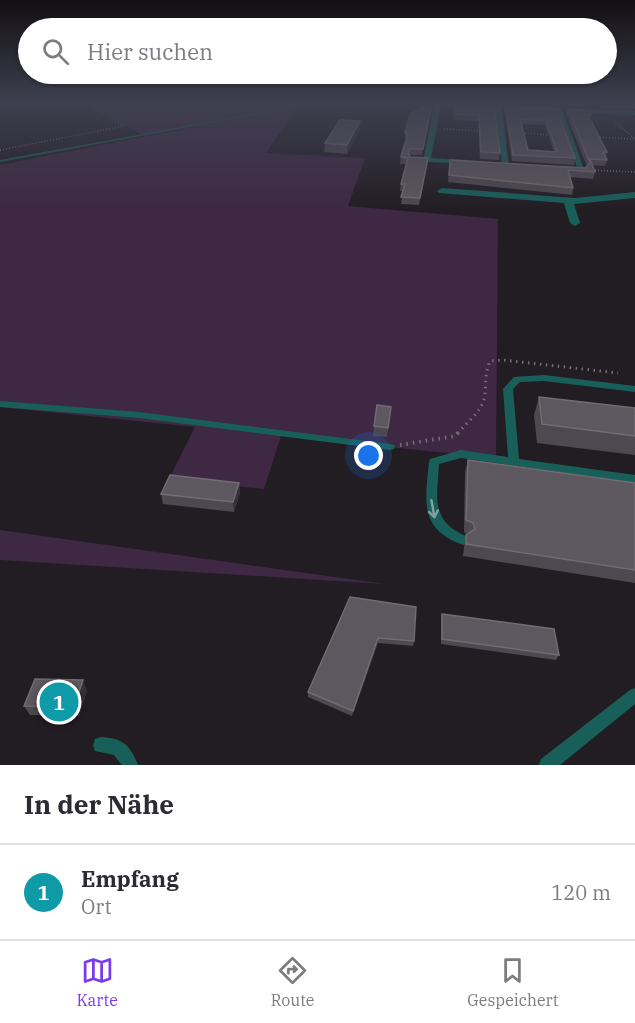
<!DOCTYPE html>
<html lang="de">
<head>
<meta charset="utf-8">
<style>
	:root { --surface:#fff; --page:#f7f7f7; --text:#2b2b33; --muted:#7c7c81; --line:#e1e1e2; --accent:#7c3aed }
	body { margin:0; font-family:"IBM Plex Serif",serif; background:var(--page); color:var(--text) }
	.you { position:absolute; left:369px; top:456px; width:21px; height:21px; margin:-15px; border:4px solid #fff; border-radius:50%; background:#1a73e8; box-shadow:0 0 0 9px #1a73e833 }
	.badge { display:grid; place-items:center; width:39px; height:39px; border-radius:50%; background:var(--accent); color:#fff; font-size:20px; font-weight:700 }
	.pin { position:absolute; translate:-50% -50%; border:3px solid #fff; box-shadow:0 2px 6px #0006 }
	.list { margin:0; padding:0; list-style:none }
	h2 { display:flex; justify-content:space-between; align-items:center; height:78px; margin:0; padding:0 24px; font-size:26px }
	h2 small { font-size:20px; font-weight:400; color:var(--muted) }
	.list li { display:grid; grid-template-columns:39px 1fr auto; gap:18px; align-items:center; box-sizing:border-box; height:96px; padding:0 24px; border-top:2px solid var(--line) }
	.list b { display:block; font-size:22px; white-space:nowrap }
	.list p { margin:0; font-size:20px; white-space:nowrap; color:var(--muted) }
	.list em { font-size:20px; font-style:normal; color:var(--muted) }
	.icon { flex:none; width:33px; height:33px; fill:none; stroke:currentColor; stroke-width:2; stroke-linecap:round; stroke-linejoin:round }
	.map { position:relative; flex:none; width:635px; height:765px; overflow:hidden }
	.search { position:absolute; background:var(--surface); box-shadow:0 2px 4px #0004; left:18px; right:18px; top:18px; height:66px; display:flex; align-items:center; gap:15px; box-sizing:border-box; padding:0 21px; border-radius:33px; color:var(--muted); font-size:22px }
	.sheet { height:174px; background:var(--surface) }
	nav { display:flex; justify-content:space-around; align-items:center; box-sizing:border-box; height:84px; border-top:2px solid var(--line); background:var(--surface); font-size:16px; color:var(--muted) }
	nav a { display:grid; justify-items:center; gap:3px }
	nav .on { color:var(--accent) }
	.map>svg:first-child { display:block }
	.green { fill:#3e2843 }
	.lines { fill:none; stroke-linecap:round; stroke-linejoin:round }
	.path-far2 { stroke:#747075; stroke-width:1.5; stroke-dasharray:1 2; stroke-linecap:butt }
	.path-far1 { stroke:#747075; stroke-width:3; stroke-dasharray:1.5 4.5; stroke-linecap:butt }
	.path { stroke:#747075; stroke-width:4; stroke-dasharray:1.5 5; stroke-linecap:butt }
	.service { fill:#195f59; fill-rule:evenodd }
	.minor { fill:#195f59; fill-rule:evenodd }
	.wall { fill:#4e4850; fill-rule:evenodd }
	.shaded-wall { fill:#363037 }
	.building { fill:#5d575f; stroke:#716b72; stroke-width:1.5; fill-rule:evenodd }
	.oneway { stroke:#84a1a1 }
</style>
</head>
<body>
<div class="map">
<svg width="635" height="765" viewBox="0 0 635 765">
	<rect width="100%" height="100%" fill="#221d23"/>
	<g class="green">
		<path d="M85,103H312L143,135Z"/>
		<path d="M297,107L266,153L365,158L348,206L498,219L496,458L281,436L264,489L169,479L195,427L0,407V165Z"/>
		<path d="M0,530L385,584L0,560Z"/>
	</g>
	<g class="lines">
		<g class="path-far2">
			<path d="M84,103L125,127"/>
			<path d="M444,129L483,131"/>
			<path d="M522,133L552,135"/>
			<path d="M597,137L635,139L615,122"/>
			<path d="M0,150L124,126"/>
			<path d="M592,170L635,172"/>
		</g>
		<path class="path-far1" d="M458,433C466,423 481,412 484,399C487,385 484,374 490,361L503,360L618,373"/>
		<path class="path" d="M400,445L455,436L459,432"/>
		<g class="service">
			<path d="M314,103H320L0,162V160Z"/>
			<path d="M544,375L635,386V392L544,381L520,382L513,389L519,459L635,475V483L461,458L439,464C437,500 430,521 468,537L470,540L468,543L464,545C419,530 425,501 429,462L430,459L461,450L508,457L503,389L514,377Z"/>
			<path d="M0,401L139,412L390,444L394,445L395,447L394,449L390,450L139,418L0,407Z"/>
			<path d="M635,688V704L560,765H539L541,759L630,690Z"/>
			<path d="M101,737C123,738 130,745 138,765H122L114,755L95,751L93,745L95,739Z"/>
		</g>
		<g class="minor">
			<path d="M420,103L526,107L524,110L502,109L509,167L502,165L495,108L441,106L431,158L470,160L474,162L473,164L410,161V157H424L434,105Z"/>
			<path d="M559,107L562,109L585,172L563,170L559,168L563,166L577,167L556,109Z"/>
			<path d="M567,109L635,111V115L569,112Z"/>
			<path d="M442,188L575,198L635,192V198L574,204L580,223L575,226L570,223L564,203L439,193L437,191Z"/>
		</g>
	</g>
	<g class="wall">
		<path d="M432,103L422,155H410V157L428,158L419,205L401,204L403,191H400L401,184L406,164H400L401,157L406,139H405V133Z"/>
		<path d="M455,103L494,105L500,153L499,160L480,159L478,121L454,120Z"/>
		<path d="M510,103H585L584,106Z"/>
		<path d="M628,103H635V109L630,108Z"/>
		<path d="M505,106L556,108L575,158L574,165L512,161L505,111ZM521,124L545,125L554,152L528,150Z"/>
		<path d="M568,109L591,115L590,119L607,152L606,157L607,160L605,166L592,165L595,172L593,179L570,177L573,188L572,195L448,182L450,160L585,168L587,166L566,114Z"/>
		<path d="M360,130L347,154L324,152L325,143Z"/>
		<path d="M539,397L635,408V455L537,443L534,415Z"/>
		<path d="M391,407L387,437L373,436L374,426Z"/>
		<path d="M468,460L635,483V583L463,556L464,547L467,534L464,532L465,472Z"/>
		<path d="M239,483L240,493L234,512L163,504L161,494Z"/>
		<path d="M350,597L414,641L413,646L378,643L352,716L308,697V692Z"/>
		<path d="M442,614L559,655L556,660L441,644V619Z"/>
		<path d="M87,690L79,716L30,715L24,706Z"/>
	</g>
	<g class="shaded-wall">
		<path d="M360,121V130L347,154V145Z"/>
		<path d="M239,483L240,493L234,512L233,502Z"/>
		<path d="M378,638V643L352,716L353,711Z"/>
		<path d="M83,680L87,690L79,716L74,707Z"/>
	</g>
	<g class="building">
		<path d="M430,103H432L423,149H411L408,151L410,157L428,158L420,198L401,197L405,184H401L408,158L401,157L408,133H405L410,114Z"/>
		<path d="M455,103L494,105L500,153L481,152L479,115L454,114Z"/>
		<path d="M505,106L556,108L575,158L513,155ZM520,119L546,120L557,152L528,150Z"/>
		<path d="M568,109L588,110L591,115H588L607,152H603L607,160L590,159L595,172L568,170L573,188L449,175L450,160L585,168L590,163Z"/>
		<path d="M340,120L360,121L347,145L325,143Z"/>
		<path d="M539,397L635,408V436L542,424Z"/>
		<path d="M377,405L391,407L388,428L374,426Z"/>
		<path d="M468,460L635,483V570L466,544V535L475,529L473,523L466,520Z"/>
		<path d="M170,475L239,483L233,502L161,494Z"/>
		<path d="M350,597L416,607L414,641L378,638L353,711L308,692Z"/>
		<path d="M442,614L554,629L559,655L442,639Z"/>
		<path d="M35,679L83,680L74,707L24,706Z"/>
	</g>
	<defs><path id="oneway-shaft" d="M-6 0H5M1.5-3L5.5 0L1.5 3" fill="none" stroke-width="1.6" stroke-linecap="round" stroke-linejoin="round" transform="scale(1.5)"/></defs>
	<use class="oneway" href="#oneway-shaft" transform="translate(433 509) rotate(80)"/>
	<linearGradient id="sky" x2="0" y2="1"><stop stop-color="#131013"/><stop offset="0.49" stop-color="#3e4050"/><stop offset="1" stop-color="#3e4050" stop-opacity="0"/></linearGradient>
	<rect width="635" height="210" fill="url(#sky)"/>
</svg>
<div class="you"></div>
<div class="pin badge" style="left:59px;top:702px;background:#0f9aa8">1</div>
<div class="search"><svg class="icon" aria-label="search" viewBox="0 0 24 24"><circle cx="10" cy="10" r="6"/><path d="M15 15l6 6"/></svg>Hier suchen</div>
</div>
<section class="sheet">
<h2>In der Nähe<small></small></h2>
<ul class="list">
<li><span class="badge" style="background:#0f9aa8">1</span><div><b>Empfang</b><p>Ort</p></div><em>120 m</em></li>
</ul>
</section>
<nav>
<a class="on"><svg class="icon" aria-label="map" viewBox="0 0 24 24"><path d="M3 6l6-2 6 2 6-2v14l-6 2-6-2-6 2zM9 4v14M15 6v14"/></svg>Karte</a>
<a><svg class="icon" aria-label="directions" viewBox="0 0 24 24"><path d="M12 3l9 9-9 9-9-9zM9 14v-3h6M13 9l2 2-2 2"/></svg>Route</a>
<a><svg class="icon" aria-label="saved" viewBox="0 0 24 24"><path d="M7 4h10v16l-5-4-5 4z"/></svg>Gespeichert</a>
</nav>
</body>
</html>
